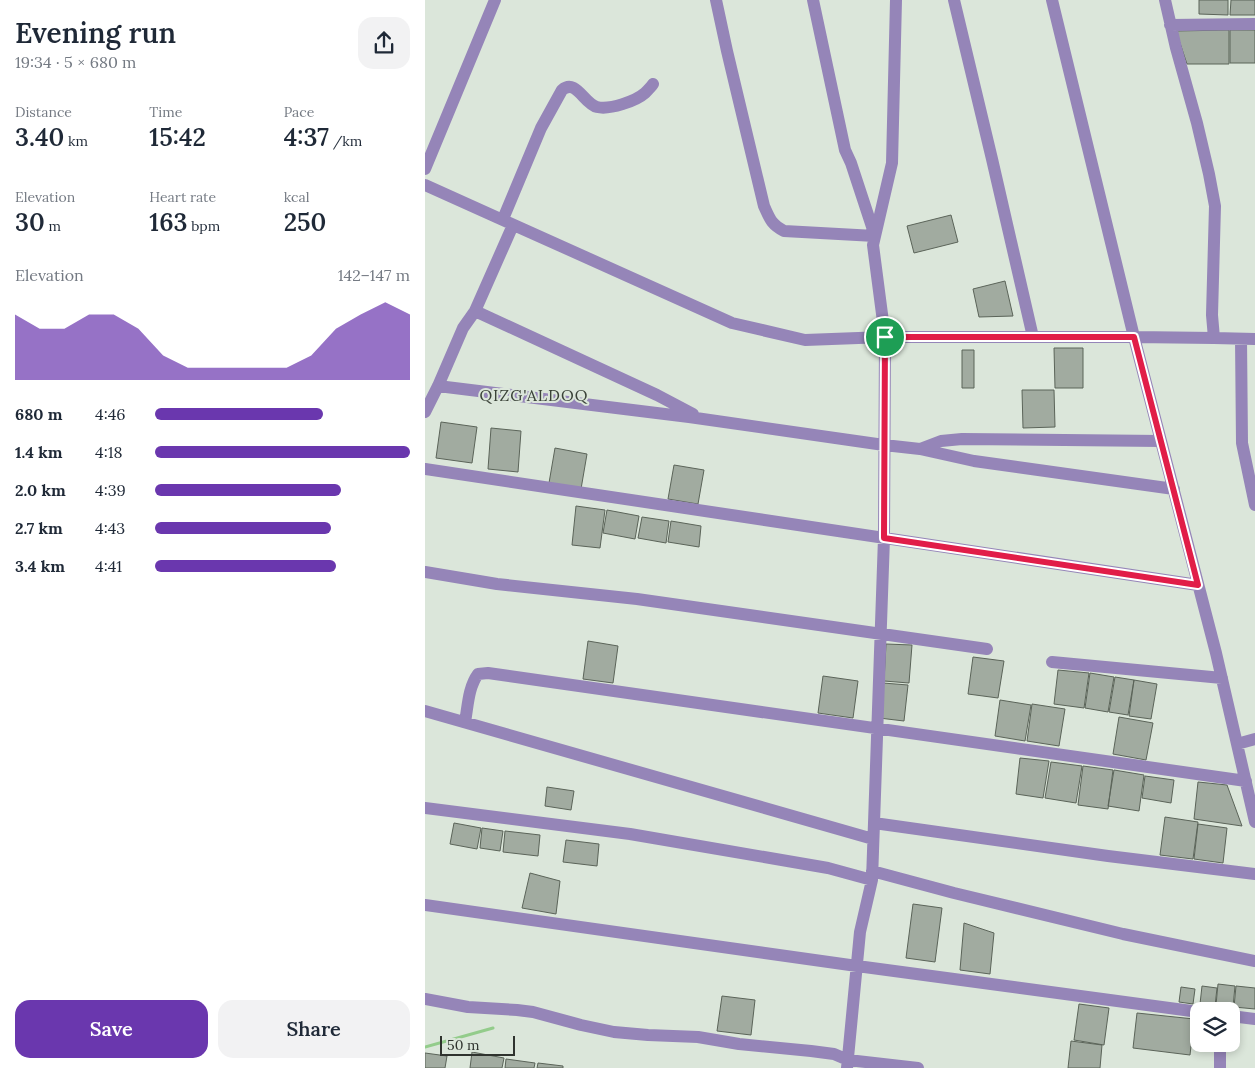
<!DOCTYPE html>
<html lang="en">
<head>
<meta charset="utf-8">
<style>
  :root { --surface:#fff; --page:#f2f2f3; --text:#1f2937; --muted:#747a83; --accent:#6a37ae }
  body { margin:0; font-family:Lora,serif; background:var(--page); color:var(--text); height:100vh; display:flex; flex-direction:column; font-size:19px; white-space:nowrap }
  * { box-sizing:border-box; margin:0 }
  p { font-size:16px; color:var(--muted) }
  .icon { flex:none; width:28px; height:28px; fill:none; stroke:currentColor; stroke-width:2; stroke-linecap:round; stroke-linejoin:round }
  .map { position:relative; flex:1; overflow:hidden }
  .details { display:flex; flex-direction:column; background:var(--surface); width:425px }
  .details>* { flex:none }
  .tools { position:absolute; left:765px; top:1002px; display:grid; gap:10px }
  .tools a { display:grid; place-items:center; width:50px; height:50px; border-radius:10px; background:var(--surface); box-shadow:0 2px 8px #0003; font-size:25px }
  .scale { position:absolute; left:15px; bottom:12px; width:75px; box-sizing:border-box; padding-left:5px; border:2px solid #2f332e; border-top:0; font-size:14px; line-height:18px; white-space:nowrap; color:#2f332e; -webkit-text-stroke:4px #dbe6da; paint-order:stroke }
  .pin { position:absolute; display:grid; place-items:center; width:42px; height:42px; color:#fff; margin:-21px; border:2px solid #fff; border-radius:50%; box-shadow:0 1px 5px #0007 }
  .round { display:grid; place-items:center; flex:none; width:52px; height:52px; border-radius:15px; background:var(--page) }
  .head { display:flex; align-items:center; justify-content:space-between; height:85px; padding:0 15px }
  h1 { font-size:28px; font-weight:600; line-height:38px }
  .metrics { display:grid; grid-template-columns:repeat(3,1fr); gap:8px; height:85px; padding:5px 15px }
  .metrics div { display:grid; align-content:center }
  .metrics b { font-size:25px; font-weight:600 }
  .metrics small { font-size:14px; font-weight:400 }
  .metrics p { font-size:14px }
  .chart { height:140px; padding:10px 15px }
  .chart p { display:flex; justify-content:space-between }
  .chart svg { width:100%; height:90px; margin-top:5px; fill:var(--accent); opacity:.7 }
  .button { display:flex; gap:10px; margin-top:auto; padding:10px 15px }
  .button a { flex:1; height:58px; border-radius:15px; background:var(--accent); color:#fff; font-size:20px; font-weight:600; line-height:58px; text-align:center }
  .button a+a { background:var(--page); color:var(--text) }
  ul { padding:0 15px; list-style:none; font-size:16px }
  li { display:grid; grid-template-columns:80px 60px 1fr; align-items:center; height:38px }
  li i { height:12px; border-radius:6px; background:var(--accent) }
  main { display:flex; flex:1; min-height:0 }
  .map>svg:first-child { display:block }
</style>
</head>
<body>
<main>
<section class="details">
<div class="head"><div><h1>Evening run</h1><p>19:34 · 5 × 680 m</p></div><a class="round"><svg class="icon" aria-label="share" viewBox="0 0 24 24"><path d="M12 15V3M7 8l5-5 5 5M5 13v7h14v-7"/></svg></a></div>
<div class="metrics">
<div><p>Distance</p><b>3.40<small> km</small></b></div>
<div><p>Time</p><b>15:42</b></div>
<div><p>Pace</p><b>4:37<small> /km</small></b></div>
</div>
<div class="metrics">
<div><p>Elevation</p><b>30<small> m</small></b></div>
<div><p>Heart rate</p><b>163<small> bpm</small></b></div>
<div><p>kcal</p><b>250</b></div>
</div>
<div class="chart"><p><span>Elevation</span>142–147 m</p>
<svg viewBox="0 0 160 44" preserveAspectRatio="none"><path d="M0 44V12L10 19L20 19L30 12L40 12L50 19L60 32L70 38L80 38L90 38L100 38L110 38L120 32L130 19L140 12L150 6L160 12V44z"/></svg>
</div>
<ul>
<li><b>680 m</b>4:46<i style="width:66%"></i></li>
<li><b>1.4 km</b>4:18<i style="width:100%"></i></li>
<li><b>2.0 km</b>4:39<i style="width:73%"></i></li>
<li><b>2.7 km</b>4:43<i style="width:69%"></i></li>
<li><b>3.4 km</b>4:41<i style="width:71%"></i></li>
</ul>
<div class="button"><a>Save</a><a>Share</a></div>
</section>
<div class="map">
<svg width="830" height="1068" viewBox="0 0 830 1068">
  <rect width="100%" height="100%" fill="#dbe6da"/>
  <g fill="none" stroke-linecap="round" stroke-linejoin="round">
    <!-- stream -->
    <path stroke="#93cc8b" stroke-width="3" d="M 0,1047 L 68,1028"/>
  </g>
  <!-- building -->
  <path fill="#a1aba0" stroke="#5b6459" d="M 774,0 L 803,0 L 803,15 L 774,14 Z
    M 806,0 L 830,0 L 830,15 L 805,15 Z
    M 804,30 L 804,64 L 762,64 L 751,31 Z
    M 805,30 L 830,30 L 830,63 L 805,63 Z
    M 526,215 L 533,242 L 489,253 L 482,226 Z
    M 580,281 L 588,316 L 554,317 L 548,289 Z
    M 629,348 L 658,348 L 658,388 L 630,388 Z
    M 537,350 L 549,350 L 549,388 L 537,388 Z
    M 597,390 L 629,390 L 630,427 L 598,428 Z
    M 16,422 L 52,427 L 47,463 L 11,458 Z
    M 66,428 L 96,431 L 93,472 L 63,469 Z
    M 130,448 L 162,454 L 156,489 L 124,483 Z
    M 249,465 L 279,470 L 273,504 L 243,499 Z
    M 151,506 L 180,510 L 175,548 L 147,545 Z
    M 182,510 L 214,516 L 210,539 L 178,533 Z
    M 217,517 L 244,521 L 241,543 L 213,538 Z
    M 246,521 L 276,526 L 274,547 L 243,542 Z
    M 163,641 L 193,646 L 188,683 L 158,679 Z
    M 461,644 L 487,645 L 484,683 L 459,681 Z
    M 548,657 L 579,661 L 573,698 L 543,694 Z
    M 633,670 L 664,673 L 659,708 L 629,704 Z
    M 665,673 L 689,677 L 683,712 L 660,708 Z
    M 398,676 L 433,681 L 428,718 L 393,713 Z
    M 690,677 L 709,680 L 703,715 L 684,712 Z
    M 709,680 L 732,684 L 726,719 L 704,716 Z
    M 458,683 L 483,685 L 479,721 L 454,718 Z
    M 575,700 L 606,705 L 600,741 L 570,736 Z
    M 607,704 L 640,709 L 634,746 L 602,741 Z
    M 694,717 L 728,723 L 721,760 L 688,754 Z
    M 595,758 L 624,761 L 618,798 L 591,794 Z
    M 626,762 L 657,766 L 651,803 L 620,798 Z
    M 658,766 L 688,770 L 683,809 L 653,805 Z
    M 689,770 L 719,775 L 714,811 L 683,806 Z
    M 720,776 L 749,780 L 746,803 L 717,798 Z
    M 773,782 L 802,785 L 817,826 L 769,819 Z
    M 122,787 L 149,791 L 146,810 L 120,806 Z
    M 740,817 L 773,822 L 768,859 L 735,855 Z
    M 29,823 L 56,828 L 52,849 L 25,844 Z
    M 773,824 L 802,828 L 798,863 L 769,859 Z
    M 57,828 L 78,831 L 75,851 L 55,848 Z
    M 80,831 L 115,835 L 113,856 L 78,852 Z
    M 141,840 L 174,844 L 172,866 L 138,862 Z
    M 105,873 L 135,881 L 131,914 L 97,908 Z
    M 488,904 L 517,908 L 510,962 L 481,958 Z
    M 539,923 L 569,933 L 565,974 L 535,970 Z
    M 793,984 L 810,986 L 808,1007 L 791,1005 Z
    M 777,986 L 792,988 L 790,1006 L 775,1004 Z
    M 811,986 L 830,988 L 830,1009 L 809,1007 Z
    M 756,987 L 770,989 L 768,1004 L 754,1002 Z
    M 297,996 L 330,1000 L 326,1035 L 292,1031 Z
    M 654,1004 L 684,1008 L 679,1045 L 649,1040 Z
    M 712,1013 L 769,1019 L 765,1055 L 708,1048 Z
    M 646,1041 L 677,1045 L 675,1068 L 643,1068 Z
    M 47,1052 L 79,1058 L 77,1068 L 45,1068 Z
    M 0,1053 L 22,1056 L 20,1068 L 0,1068 Z
    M 81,1059 L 110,1063 L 109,1068 L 80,1068 Z
    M 113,1063 L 138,1066 L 138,1068 L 112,1068 Z"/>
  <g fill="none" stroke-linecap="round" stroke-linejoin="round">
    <!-- minor -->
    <path stroke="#9585b8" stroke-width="12" d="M 291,0 L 302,51 L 339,206 C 345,219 346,224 359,231 L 450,236 L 426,163 L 420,150 L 388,0
      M 529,0 L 567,159 L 608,337
      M 627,0 L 709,337 L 791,653 L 830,822
      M 740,0 L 751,48 L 772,123 L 784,174 L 790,206 L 787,315 L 789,338 L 830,339
      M 745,25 L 830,24
      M 0,169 L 70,0
      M 0,185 L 307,323 L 380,340 L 460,337 L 709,337 L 789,338
      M 78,219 L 116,128 L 137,90 C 151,78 159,104 172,107 C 185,110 211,101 220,93 C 223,90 226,87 228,84
      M 88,225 L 50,311 L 232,395 L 268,414
      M 816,339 L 817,443 L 830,505
      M 13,386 L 264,417 L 459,445 L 495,449 L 549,461 L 749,489
      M 0,412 L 13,386 L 38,328 L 50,311
      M 495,449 L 516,441 L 537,439 L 736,441
      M 0,469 L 773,585
      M 0,572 L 72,584 L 212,599 L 562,649
      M 627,662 L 797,678
      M 0,711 L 448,839
      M 40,722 C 43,706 43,688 53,674 L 63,673 L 821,781
      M 812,744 L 830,739
      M 0,808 L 205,834 L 403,868 L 447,880
      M 449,823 L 683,856 L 830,874
      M 447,871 L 529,893 L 698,934 L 830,961
      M 0,905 L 432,966 L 774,1012
      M 0,999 L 43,1007 L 92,1010 L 108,1012 L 156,1025 L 189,1032 L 223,1035 L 273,1037 L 314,1044 L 386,1051 L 409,1054 L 423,1060 L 493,1068
      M 806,1016 L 830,1019
      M 422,1068 L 435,932 L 447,880 L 459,538 L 460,337 L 448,245 L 467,163 L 471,0
      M 795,1068 L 795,1044"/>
  </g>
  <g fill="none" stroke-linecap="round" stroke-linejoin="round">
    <defs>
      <path id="route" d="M 460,337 L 709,337 L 773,585 L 459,538 Z"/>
    </defs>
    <!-- route casing -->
    <use href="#route" stroke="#fff" stroke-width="10"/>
    <!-- route -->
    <use href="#route" stroke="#e11d48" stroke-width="6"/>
  </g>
  <g text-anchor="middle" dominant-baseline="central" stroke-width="4" stroke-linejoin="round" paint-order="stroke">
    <!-- quarter labels -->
    <g font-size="16" letter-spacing="1" fill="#3a4238" stroke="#dbe6da">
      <text x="109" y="395">QIZG'ALDOQ</text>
    </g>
  </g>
</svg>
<div class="tools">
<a><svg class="icon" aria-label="layers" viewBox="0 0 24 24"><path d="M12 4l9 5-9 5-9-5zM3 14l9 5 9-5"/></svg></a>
</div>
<div class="scale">50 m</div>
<div class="pin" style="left:460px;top:337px;background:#1e9e55"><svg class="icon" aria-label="arrive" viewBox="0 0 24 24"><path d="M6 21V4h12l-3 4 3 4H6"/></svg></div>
</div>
</main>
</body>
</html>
